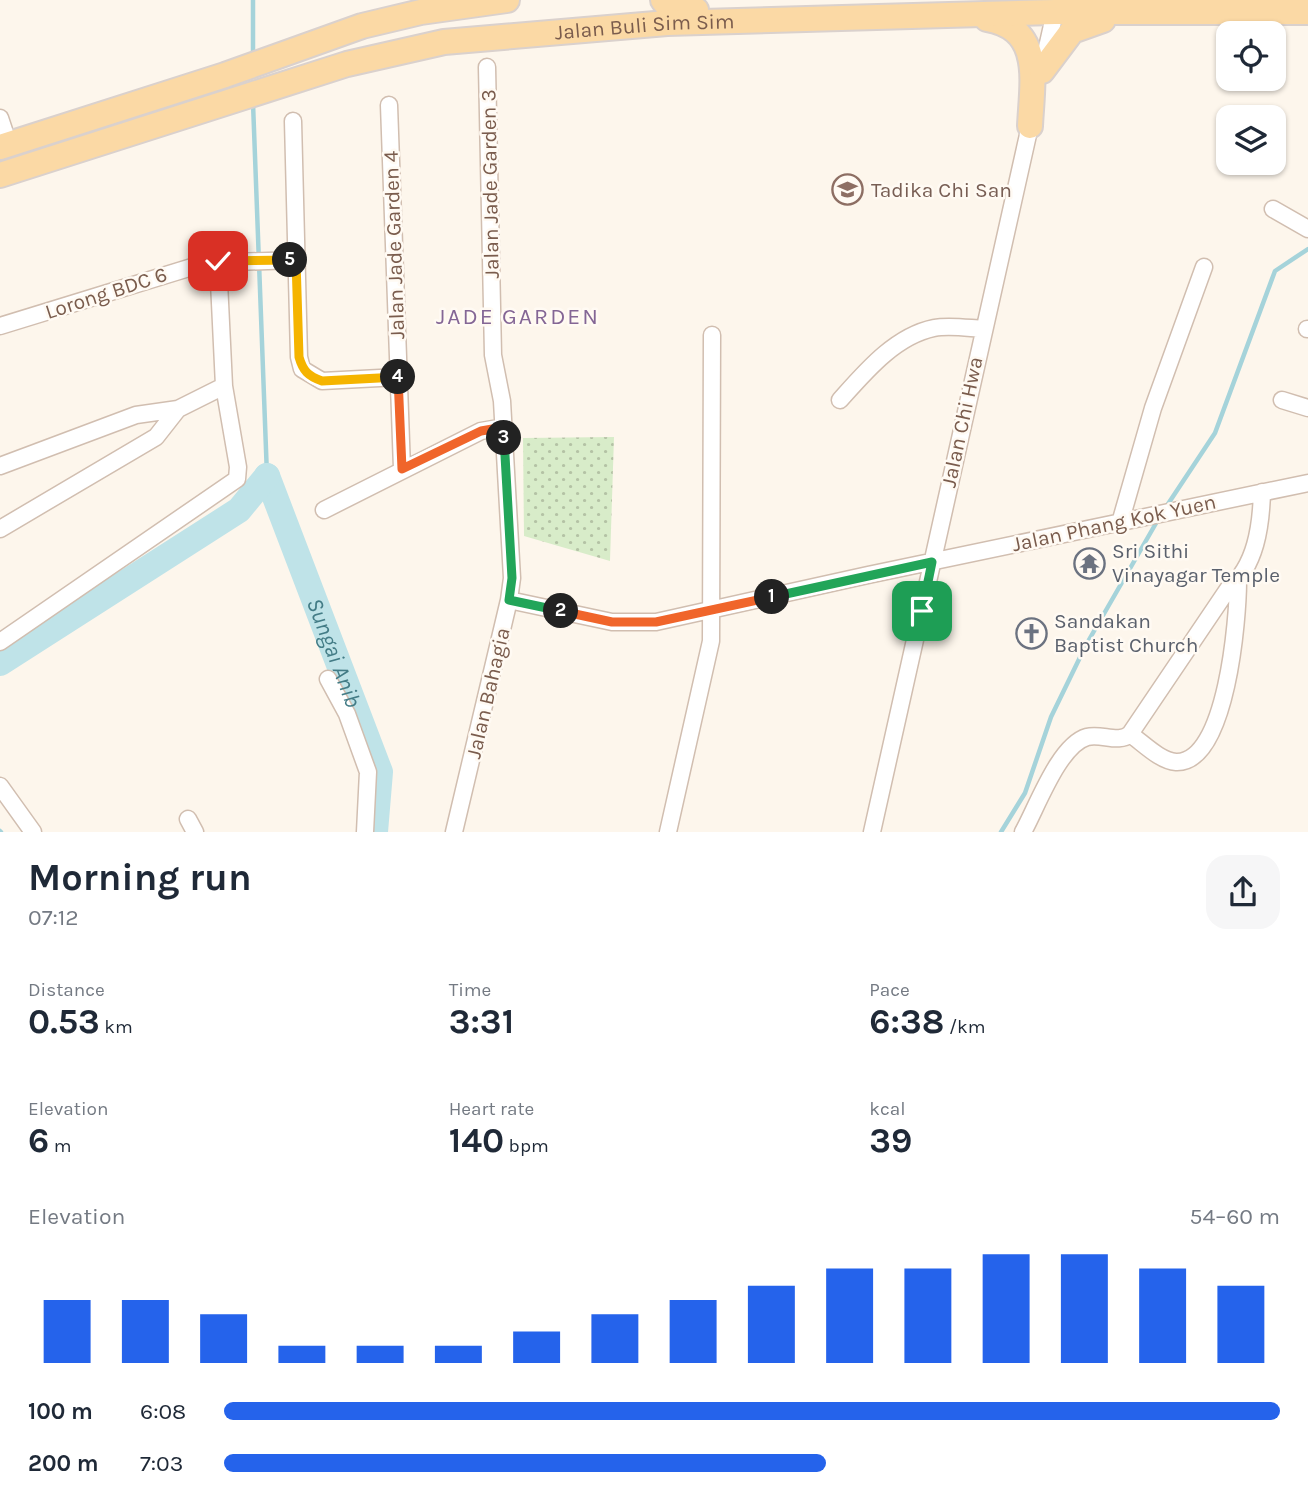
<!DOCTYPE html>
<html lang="en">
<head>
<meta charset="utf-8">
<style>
  :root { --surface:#fff; --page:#f6f6f7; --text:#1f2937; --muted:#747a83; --accent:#2563eb }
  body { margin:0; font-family:Karla,sans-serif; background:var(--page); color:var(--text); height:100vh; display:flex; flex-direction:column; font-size:26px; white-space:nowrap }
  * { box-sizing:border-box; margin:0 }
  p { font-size:23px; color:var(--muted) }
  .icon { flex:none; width:38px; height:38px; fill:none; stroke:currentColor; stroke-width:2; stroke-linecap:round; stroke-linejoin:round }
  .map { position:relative; height:832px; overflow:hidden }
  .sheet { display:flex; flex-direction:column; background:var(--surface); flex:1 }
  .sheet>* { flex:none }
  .buttons { position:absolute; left:1216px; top:21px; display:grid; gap:14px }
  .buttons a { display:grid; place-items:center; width:70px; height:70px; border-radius:14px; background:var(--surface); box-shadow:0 2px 5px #0004; font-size:35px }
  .pin { position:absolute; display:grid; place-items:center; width:60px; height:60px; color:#fff; margin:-30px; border-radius:14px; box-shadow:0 4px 10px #0006 }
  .km { position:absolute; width:35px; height:35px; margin:-18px; border-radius:50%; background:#222; color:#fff; font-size:19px; line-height:35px; text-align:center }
  .round { display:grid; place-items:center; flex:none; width:74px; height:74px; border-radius:21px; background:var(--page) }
  .head { display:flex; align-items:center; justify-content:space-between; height:119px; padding:0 28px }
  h1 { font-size:38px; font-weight:700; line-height:52px }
  .figures { display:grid; grid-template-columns:repeat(3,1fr); gap:10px; height:119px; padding:7px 28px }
  .figures div { display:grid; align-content:center }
  .figures b { font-size:35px; font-weight:700 }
  .figures small { font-size:19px; font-weight:400 }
  .figures p { font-size:19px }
  .chart { height:196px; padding:14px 28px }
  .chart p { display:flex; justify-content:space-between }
  .chart svg { width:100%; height:126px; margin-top:7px; stroke:var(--accent); stroke-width:6 }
  ul { padding:0 28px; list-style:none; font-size:23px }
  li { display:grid; grid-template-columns:112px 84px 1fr; align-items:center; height:52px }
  li i { height:18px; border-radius:9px; background:var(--accent) }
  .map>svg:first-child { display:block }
</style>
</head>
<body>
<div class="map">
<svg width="1308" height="832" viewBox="0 0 1308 832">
  <defs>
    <pattern id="park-dots" width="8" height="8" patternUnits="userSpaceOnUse" patternTransform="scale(1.75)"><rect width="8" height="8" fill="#d8ecc9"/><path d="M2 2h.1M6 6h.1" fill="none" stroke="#b4c2a5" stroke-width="1.8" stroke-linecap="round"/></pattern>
  </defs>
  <rect width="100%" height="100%" fill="#fdf6ec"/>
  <!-- park -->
  <path fill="url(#park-dots)" d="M 614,437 L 610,561 L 524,536 L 523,438 Z"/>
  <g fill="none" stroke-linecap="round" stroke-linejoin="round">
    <!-- stream -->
    <path stroke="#a5d3da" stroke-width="4.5" d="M 253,0 L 253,55
      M 253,103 L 267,476
      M 1166,507 L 1215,433 L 1275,271 L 1308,249
      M 0,831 L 1,832
      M 1001,832 L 1025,793 L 1051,717 L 1086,645 L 1159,518"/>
    <!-- river -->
    <g stroke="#bfe3e8" stroke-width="26">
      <path id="s1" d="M 267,476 L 380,772 L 375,832"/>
      <path d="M 0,663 L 239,510 L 267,476"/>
    </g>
    <defs>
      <path id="minor" d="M 1044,61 L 1055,12
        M 389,105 L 402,469
        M 0,118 L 9,145
        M 293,121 L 299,357 L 302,369 L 322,381 L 399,377
        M 1273,209 L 1308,229
        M 0,326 L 205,263 L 296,260
        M 1307,329 L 1308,329
        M 840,400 C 865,372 895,336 934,328 C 949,325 967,328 983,329
        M 1282,400 L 1308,408
        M 0,466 L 136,415 L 178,409 L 224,386
        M 324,510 L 481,431 L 504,427
        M 1120,523 L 1153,408 L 1204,267
        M 0,529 L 156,437 L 178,409
        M 509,600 L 612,622 L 656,622 L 868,575 L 1308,483
        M 0,642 L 237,479 L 238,467 L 224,386 L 218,261
        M 328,679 L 347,714 L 368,772 L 365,832
        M 1130,734 L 1228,589 C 1256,566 1261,526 1262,492
        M 1130,734 C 1143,743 1160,761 1176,762 C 1227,764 1238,617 1238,581
        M 0,786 L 33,832
        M 188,819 L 195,832
        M 454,832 L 509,600 L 512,578 L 502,401 L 493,355 L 487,67
        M 668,832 L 711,641 L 712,335
        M 872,832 L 1032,117
        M 1023,832 C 1037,807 1059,745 1087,737 C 1101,733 1119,744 1130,734"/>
      <g id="primary">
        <path d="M 663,0 L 671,10 L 696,10"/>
        <path d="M 987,19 C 1044,29 1032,82 1030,126"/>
        <path d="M 1042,71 L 1072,31 L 1103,20"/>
        <path d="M 0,147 L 225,75 L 362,26 L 421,12 L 507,0"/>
        <path id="s2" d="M 0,175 L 347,64 L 444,42 L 667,23 L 1055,12 L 1308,12"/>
      </g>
    </defs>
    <!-- minor casing -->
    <use href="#minor" stroke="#d1beb0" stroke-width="19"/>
    <!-- primary casing -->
    <use href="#primary" stroke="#dad1cd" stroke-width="28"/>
    <!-- minor -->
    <use href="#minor" stroke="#fff" stroke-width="16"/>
    <!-- primary -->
    <use href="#primary" stroke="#fbd9a5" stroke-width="24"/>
  </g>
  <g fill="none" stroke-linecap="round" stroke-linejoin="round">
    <defs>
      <path id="split-1" d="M 772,597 L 932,562 L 922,611"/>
      <path id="split-2" d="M 561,611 L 612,622 L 656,622 L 772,597"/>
      <path id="split-3" d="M 504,438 L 512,578 L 509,600 L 561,611"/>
      <path id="split-4" d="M 398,377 L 402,469 L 481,431 L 504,427 L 504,438"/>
      <path id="split-5" d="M 290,260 L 296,260 L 299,357 C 303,371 308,376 322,381 L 398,377"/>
      <path id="split-6" d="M 218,261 L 290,260"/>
    </defs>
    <!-- split-1 casing -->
    <use href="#split-1" stroke="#fff" stroke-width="14"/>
    <!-- split-2 casing -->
    <use href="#split-2" stroke="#fff" stroke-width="14"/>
    <!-- split-3 casing -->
    <use href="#split-3" stroke="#fff" stroke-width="14"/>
    <!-- split-4 casing -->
    <use href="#split-4" stroke="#fff" stroke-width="14"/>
    <!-- split-5 casing -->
    <use href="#split-5" stroke="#fff" stroke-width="14"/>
    <!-- split-6 casing -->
    <use href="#split-6" stroke="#fff" stroke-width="14"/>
    <!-- split-1 -->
    <use href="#split-1" stroke="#22a559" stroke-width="9"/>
    <!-- split-2 -->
    <use href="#split-2" stroke="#f0652b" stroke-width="9"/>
    <!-- split-3 -->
    <use href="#split-3" stroke="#22a559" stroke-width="9"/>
    <!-- split-4 -->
    <use href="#split-4" stroke="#f0652b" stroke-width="9"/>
    <!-- split-5 -->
    <use href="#split-5" stroke="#f5b400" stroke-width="9"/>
    <!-- split-6 -->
    <use href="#split-6" stroke="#f5b400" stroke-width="9"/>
  </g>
  <!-- icons -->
  <defs>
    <symbol id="school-ring" viewBox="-11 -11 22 22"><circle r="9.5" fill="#fffaf3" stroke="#8d6e63" stroke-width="1.5"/><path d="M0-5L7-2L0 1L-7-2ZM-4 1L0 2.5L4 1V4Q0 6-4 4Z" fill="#8d6e63"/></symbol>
    <symbol id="temple-ring" viewBox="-11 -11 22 22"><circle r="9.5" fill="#fffaf3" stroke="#6b7280" stroke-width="1.5"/><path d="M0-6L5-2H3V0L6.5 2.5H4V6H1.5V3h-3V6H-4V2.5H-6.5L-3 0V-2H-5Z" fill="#6b7280"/></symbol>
    <symbol id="church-ring" viewBox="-11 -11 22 22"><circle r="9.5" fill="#fffaf3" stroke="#6b7280" stroke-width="1.5"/><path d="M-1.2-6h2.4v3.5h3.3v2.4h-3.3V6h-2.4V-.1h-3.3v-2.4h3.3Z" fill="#6b7280"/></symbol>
  </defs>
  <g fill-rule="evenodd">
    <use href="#school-ring" x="830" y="172" width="35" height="35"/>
    <use href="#temple-ring" x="1072" y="546" width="35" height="35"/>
    <use href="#church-ring" x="1014" y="616" width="35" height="35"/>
  </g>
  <g text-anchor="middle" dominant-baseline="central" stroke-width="5" stroke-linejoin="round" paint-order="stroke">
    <!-- street labels -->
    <g font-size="21" fill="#7a5c4d" stroke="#fffaf3">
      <text stroke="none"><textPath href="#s2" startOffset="665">Jalan Buli Sim Sim</textPath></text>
      <text transform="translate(490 184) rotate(-91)">Jalan Jade Garden 3</text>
      <text transform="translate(394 245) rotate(-92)">Jalan Jade Garden 4</text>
      <text transform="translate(106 293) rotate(-18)">Lorong BDC 6</text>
      <text transform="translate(962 422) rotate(-78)">Jalan Chi Hwa</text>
      <text transform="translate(1114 523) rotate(-12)">Jalan Phang Kok Yuen</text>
      <text transform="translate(488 693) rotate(-77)">Jalan Bahagia</text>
    </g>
    <!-- education labels -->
    <g font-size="21" fill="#785e54" stroke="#fffaf3" text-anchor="start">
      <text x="871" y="190">Tadika Chi San</text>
    </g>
    <!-- worship labels -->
    <g font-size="21" fill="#5b616d" stroke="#fffaf3" text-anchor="start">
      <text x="1112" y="551">Sri Sithi<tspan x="1112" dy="24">Vinayagar Temple</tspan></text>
      <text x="1054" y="621">Sandakan<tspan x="1054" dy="24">Baptist Church</tspan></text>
    </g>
    <!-- neighbourhood labels -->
    <g font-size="23" letter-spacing="2" fill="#846695" stroke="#fffaf3">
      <text x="518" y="316">JADE GARDEN</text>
    </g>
    <!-- water labels -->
    <g font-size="23" font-style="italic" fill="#437c86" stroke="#fffaf3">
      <text stroke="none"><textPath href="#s1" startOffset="189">Sungai Anib</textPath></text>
    </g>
  </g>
</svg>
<div class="buttons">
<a><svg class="icon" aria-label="locate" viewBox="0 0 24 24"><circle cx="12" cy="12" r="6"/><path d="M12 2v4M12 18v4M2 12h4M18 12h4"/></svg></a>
<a><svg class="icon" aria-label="layers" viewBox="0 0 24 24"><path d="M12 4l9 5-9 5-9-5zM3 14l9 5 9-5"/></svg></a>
</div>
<div class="pin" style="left:922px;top:611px;background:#1e9e55"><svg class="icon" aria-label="arrive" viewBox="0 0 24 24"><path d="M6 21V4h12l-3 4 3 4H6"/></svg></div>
<div class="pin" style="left:218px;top:261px;background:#d93025"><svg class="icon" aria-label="check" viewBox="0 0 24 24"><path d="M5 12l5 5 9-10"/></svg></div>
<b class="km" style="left:772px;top:597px">1</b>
<b class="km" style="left:561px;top:611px">2</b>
<b class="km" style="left:504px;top:438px">3</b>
<b class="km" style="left:398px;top:377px">4</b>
<b class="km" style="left:290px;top:260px">5</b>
</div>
<section class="sheet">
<div class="head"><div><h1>Morning run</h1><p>07:12</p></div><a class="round"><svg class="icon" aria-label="share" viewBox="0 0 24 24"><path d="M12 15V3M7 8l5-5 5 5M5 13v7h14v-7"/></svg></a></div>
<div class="figures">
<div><p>Distance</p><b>0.53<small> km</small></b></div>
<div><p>Time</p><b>3:31</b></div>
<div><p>Pace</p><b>6:38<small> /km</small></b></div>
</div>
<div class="figures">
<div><p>Elevation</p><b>6<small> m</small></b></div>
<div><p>Heart rate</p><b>140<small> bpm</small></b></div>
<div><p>kcal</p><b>39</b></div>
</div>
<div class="chart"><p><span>Elevation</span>54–60 m</p>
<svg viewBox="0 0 160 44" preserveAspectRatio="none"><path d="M5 44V22M15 44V22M25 44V27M35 44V38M45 44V38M55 44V38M65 44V33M75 44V27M85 44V22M95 44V17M105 44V11M115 44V11M125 44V6M135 44V6M145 44V11M155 44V17"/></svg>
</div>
<ul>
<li><b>100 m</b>6:08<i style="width:100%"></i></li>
<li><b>200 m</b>7:03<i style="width:57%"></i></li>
</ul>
</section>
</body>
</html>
